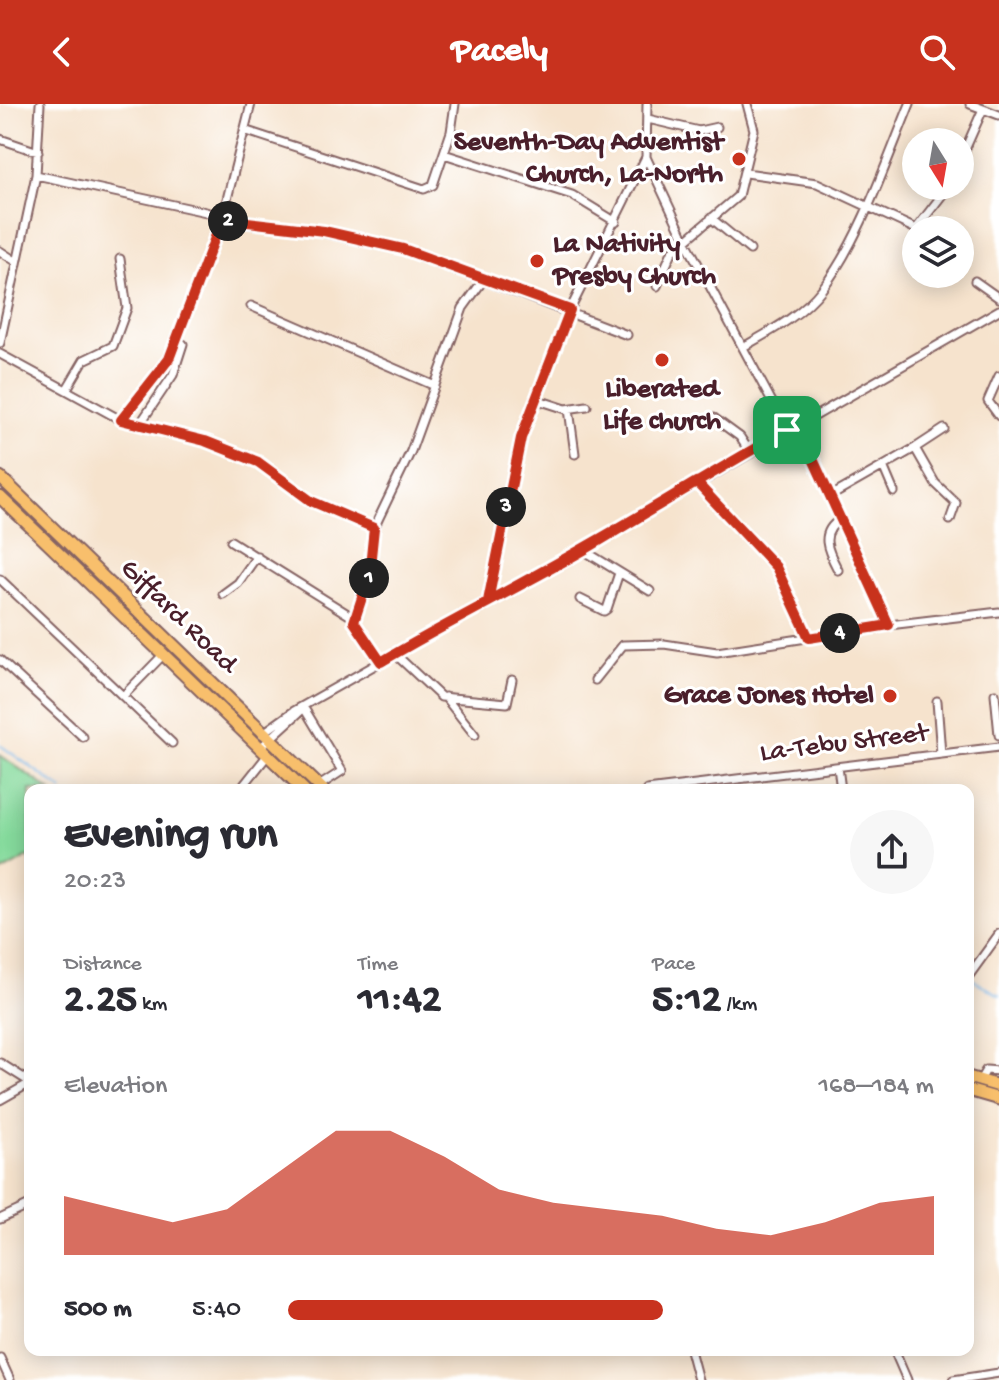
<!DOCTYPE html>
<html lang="en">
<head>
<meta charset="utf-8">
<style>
  :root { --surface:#fff; --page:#f7f7f7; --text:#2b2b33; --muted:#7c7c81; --accent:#c8321e }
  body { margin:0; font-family:"Gochi Hand",sans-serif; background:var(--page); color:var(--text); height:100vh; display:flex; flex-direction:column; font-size:30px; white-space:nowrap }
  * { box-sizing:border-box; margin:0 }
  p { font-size:26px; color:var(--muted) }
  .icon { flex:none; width:44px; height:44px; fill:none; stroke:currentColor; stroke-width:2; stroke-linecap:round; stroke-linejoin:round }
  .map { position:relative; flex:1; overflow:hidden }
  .details { position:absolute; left:24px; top:680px; width:950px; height:572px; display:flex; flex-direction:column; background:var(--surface); border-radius:16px; box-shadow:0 4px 20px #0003 }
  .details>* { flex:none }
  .needle { width:52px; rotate:169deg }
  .fabs { position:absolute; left:902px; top:24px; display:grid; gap:16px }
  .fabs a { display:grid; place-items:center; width:72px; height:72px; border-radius:50%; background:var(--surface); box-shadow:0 4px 20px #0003; font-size:40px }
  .pin { position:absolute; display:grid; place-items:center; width:68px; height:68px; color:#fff; margin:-34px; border-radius:16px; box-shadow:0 4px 12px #0006 }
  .km { position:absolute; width:40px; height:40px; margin:-20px; border-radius:50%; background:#222; color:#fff; font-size:22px; line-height:40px; text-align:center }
  .round { display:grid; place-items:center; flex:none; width:84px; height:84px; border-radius:42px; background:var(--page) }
  .summary { display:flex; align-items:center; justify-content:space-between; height:136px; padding:0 40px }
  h1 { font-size:44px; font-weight:700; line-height:60px }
  .metrics { display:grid; grid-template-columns:repeat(3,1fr); gap:12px; height:136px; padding:8px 40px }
  .metrics div { display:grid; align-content:center }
  .metrics b { font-size:40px; font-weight:700 }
  .metrics small { font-size:22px; font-weight:400 }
  .metrics p { font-size:22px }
  .chart { height:224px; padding:16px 40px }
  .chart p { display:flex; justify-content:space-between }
  .chart svg { width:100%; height:144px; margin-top:8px; fill:var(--accent); opacity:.7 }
  ul { padding:0 40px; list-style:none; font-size:26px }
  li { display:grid; grid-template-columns:128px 96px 1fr; align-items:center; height:60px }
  li i { height:20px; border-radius:10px; background:var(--accent) }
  header { display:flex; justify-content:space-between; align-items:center; height:104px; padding:0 40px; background:var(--accent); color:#fff; font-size:36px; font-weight:700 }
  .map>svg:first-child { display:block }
</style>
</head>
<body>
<header><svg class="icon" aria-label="back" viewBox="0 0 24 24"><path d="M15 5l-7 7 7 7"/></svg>Pacely<svg class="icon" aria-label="search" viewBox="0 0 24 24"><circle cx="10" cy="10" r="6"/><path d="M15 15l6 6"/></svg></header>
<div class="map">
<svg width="999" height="1276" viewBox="0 0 999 1276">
  <rect width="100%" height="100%" fill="#fff"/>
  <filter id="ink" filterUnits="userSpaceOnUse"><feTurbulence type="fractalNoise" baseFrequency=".0125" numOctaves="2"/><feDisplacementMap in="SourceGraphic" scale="16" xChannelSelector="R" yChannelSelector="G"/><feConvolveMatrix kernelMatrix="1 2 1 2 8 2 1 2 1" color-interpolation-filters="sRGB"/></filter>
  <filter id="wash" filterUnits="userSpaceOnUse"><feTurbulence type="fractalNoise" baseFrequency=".006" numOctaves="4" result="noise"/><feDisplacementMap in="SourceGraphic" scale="32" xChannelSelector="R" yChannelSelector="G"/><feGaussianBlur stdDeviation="1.8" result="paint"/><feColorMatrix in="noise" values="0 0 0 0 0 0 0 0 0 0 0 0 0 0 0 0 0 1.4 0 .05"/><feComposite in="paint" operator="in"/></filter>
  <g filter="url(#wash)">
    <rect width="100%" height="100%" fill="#f6e3cd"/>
    <!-- green -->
    <path fill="#85da9c" stroke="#687c64" stroke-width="2" d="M 0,651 L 50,686 L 30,686 L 30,756 L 28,753 L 0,769 Z"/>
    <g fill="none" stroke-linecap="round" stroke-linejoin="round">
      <!-- stream -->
      <path stroke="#76b9ec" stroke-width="2" d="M 0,641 L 63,686
        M 972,875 L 999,891"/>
    </g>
  </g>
  <g filter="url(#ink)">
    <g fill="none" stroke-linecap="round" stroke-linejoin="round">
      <defs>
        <path id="minor" d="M 970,0 L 999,11
          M 648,15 L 699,27 L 717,23
          M 244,26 L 424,85 L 433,81 L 451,28 L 455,0
          M 0,35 L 38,48
          M 444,50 L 572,91 L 616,118
          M 646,53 L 684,134 L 787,326
          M 960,57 L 983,5
          M 746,69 L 817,79 L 916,125 L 949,82
          M 36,71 L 206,108 L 230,118 L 302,124 L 403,145 L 627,231
          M 711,114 L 750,146
          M 0,147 L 17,158
          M 975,177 L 999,194
          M 657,182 L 672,148 L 738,92 L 754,26 L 747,0
          M 251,202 L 435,282
          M 0,239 L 36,71 L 40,0
          M 743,243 C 771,227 802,211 822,185 C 859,138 887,56 910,0
          M 0,250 L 121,316 L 205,337 L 258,358 L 311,397 L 374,424
          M 999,272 L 988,297 L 999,312
          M 68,283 L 84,256 L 113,242 L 127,204 L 120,155
          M 535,295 L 566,305 L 587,302
          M 569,305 L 575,350
          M 714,314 L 740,333 L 749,347
          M 121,316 L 169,255 L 222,115 L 251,0
          M 140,320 L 173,271 L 183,240 L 176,237
          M 797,320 L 889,521
          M 915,344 L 944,325
          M 883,362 L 894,388
          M 696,378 L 776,463 L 809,534
          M 831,392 L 915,344 L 935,379 L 956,399 L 950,416
          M 231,437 L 354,514
          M 583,446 L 650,487
          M 838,466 C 828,447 818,429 841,415
          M 0,475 L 172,639
          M 223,490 L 238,479 L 257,452
          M 580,495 L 604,507 L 607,505 L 619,469
          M 488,497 L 583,446 L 999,206
          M 395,550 L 441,593 L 507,599 L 512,576
          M 0,556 L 83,633
          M 381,558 L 354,518 L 369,472 L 374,424 L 411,347 L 463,204 L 484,175
          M 595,576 L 623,541 L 664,540 L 717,548 L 889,521 L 999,508
          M 995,590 L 999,631
          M 123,592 L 163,551
          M 445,593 L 475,631
          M 937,597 L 941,650
          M 304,604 L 342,667 L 319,682
          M 262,630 L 294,607 L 488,497 L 521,334 L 570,206 L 646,53 L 647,0
          M 260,644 L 303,605
          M 838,663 L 841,686
          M 240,686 L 267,652
          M 647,686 L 999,643
          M 968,873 L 999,830
          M 0,959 L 30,978
          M 980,976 L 986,966 L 999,967
          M 0,996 L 30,979
          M 0,1115 L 30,1101
          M 690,1246 L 698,1276
          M 894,1246 L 907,1276
          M 0,1254 L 10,1276
          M 953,1276 L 999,1269"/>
        <path id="primary" d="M 0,373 L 323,686
          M 0,393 L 304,686
          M 968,973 L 999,982
          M 968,986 L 999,995"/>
      </defs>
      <!-- minor casing -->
      <use href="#minor" stroke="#866464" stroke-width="11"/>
      <!-- primary casing -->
      <use href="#primary" stroke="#866464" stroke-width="15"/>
      <!-- minor -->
      <use href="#minor" stroke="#fff" stroke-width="7"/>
      <!-- primary -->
      <use href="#primary" stroke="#f8bf6c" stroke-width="11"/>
    </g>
  </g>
  <g fill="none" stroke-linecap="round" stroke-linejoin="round" filter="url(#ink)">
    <defs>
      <path id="route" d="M 787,326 C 719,364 653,405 586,445 C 518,484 448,518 381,558 L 354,518 L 369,472 L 374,424 L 311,397 L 258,358 L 205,337 L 121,316 L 169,255 L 222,115 L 324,127 L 403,145 L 570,206 L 521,334 L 488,497 C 559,459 628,419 696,378 L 776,463 L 809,534 L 889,521 L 797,320 L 787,326"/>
    </defs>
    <!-- route casing -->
    <use href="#route" stroke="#fff" stroke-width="16"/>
    <!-- route -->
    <use href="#route" stroke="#c8321e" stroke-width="10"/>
  </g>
  <!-- markers -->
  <g fill="#c8321e" stroke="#fff" stroke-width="3">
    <circle cx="739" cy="55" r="8"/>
    <circle cx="537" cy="157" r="8"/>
    <circle cx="662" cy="256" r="8"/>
    <circle cx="890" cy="592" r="8"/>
  </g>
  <g text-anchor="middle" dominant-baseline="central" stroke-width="6" stroke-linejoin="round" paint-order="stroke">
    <!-- poi labels -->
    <g font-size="28" font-weight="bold" fill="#4a1f2b" stroke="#fff" text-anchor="end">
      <text x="723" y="39">Seventh-Day Adventist<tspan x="723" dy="32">Church, La-North</tspan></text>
      <text x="553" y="141" text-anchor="start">La Nativity<tspan x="553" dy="32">Presby Church</tspan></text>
      <text x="662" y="286" text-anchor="middle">Liberated<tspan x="662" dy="32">Life church</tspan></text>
      <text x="874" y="592">Grace Jones Hotel</text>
    </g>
    <!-- street labels -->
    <g font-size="28" fill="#4a1f2b" stroke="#fff">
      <text transform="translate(178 513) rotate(44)">Giffard Road</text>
      <text transform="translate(844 640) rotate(-7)">La-Tebu Street</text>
    </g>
  </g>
</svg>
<div class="fabs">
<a><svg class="needle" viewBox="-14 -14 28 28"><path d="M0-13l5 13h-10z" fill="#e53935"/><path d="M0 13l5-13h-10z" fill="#7c7c81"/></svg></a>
<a><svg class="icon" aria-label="layers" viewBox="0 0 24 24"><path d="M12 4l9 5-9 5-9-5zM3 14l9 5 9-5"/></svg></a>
</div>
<div class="pin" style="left:787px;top:326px;background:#1e9e55"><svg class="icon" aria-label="arrive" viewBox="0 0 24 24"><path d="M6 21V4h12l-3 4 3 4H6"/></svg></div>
<b class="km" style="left:369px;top:474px">1</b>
<b class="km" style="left:228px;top:117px">2</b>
<b class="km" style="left:506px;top:403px">3</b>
<b class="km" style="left:840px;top:529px">4</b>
<section class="details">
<div class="summary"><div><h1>Evening run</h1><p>20:23</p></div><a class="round"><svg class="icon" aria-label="share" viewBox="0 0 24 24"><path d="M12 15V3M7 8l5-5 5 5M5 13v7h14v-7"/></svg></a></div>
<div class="metrics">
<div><p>Distance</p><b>2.25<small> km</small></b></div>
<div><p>Time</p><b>11:42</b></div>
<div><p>Pace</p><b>5:12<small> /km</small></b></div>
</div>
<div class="chart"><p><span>Elevation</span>168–184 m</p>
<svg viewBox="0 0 160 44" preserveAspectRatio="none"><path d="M0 44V26L10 30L20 34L30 30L40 18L50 6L60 6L70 14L80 24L90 28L100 30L110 32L120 36L130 38L140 34L150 28L160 26V44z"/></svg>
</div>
<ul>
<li><b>500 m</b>5:40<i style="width:58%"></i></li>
</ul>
</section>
</div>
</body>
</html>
